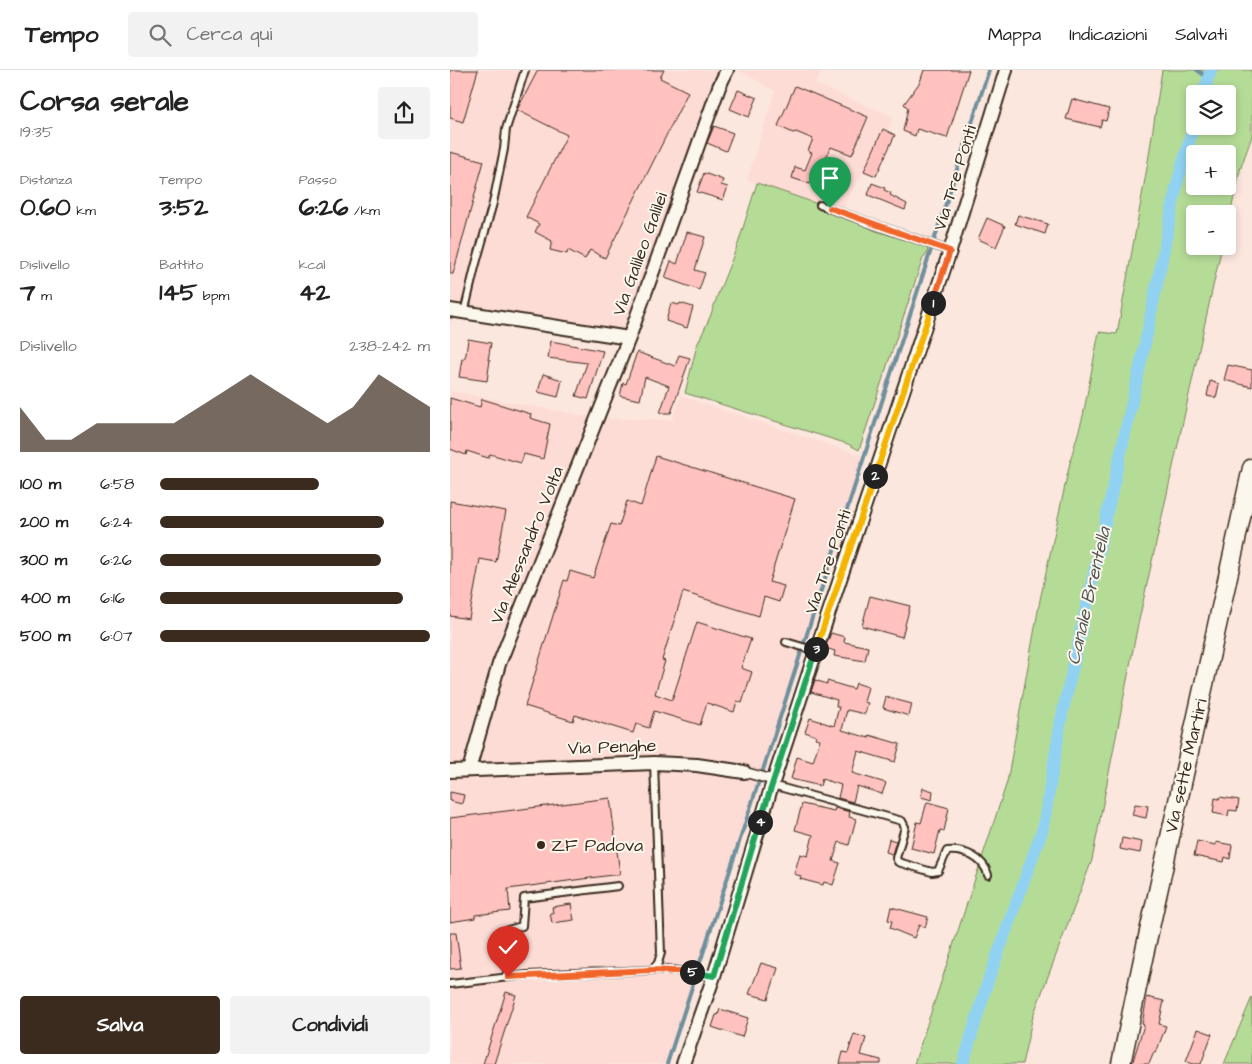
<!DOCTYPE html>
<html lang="it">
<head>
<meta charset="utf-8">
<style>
  :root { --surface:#fff; --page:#f2f2f2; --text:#222; --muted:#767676; --line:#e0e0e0; --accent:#3b2a1e }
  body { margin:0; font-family:"Architects Daughter",sans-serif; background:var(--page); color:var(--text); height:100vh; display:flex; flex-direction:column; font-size:19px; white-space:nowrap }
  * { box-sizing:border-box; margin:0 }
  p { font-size:16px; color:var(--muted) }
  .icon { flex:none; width:28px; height:28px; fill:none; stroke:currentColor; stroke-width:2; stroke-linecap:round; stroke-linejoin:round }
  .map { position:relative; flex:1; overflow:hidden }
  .sheet { display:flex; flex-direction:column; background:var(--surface); width:450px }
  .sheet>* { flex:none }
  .controls { position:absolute; left:736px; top:15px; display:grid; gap:10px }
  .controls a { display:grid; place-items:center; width:50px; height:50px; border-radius:5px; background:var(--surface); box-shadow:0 2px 8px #0003; font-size:25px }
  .pin { position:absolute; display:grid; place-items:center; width:42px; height:42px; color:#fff; margin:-51px -21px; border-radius:50% 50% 50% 0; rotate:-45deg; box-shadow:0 0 5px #0007 }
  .pin .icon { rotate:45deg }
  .km { position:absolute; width:25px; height:25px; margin:-12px; border-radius:50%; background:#222; color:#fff; font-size:14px; line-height:25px; text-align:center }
  .round { display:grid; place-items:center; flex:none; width:52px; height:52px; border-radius:5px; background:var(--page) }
  .summary { display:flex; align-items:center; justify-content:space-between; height:85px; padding:0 20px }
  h1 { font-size:28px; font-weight:700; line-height:38px }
  .metrics { display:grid; grid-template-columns:repeat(3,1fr); gap:8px; height:85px; padding:5px 20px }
  .metrics div { display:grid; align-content:center }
  .metrics b { font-size:25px; font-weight:700 }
  .metrics small { font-size:14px; font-weight:400 }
  .metrics p { font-size:14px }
  .chart { height:140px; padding:10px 20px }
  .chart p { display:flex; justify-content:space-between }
  .chart svg { width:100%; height:90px; margin-top:5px; fill:var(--accent); opacity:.7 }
  .cta { display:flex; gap:10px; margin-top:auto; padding:10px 20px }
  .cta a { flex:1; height:58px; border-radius:5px; background:var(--accent); color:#fff; font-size:20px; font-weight:700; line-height:58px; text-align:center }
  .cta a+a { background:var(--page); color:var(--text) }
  ul { padding:0 20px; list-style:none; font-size:16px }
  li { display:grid; grid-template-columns:80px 60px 1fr; align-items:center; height:38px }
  li i { height:12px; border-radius:6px; background:var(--accent) }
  header { display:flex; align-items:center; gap:30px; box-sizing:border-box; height:70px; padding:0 25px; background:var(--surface); border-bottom:1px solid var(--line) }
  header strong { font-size:24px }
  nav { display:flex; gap:28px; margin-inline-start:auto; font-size:18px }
  .search { width:350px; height:45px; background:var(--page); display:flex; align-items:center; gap:12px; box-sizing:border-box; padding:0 18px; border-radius:5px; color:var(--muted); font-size:19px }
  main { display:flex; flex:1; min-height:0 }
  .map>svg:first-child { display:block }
</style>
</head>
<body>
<header>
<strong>Tempo</strong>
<div class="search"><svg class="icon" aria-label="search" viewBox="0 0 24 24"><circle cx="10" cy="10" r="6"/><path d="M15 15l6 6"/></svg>Cerca qui</div>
<nav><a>Mappa</a><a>Indicazioni</a><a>Salvati</a></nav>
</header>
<main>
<section class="sheet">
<div class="summary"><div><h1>Corsa serale</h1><p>19:35</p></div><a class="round"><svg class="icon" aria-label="share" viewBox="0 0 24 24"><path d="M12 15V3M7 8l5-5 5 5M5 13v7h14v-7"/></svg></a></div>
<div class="metrics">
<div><p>Distanza</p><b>0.60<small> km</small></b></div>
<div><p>Tempo</p><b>3:52</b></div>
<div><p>Passo</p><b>6:26<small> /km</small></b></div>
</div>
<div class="metrics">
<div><p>Dislivello</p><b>7<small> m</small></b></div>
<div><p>Battito</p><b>145<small> bpm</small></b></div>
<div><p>kcal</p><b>42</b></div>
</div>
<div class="chart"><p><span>Dislivello</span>238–242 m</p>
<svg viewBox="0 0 160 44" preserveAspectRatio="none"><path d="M0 44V22L10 38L20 38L30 30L40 30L50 30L60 30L70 22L80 14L90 6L100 14L110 22L120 30L130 22L140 6L150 14L160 22V44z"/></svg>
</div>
<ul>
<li><b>100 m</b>6:58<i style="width:59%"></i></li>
<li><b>200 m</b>6:24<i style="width:83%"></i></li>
<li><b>300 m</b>6:26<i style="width:82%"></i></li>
<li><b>400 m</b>6:16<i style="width:90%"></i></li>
<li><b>500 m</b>6:07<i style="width:100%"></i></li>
</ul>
<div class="cta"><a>Salva</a><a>Condividi</a></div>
</section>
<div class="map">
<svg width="802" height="994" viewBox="0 0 802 994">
  <rect width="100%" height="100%" fill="#fce7de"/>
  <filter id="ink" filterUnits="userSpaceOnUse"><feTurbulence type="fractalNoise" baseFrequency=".02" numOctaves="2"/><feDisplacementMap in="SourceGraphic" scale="10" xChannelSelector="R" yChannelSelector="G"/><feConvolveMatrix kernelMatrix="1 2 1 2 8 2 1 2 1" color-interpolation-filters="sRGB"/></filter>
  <g filter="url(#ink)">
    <!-- built -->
    <path fill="#fddcd5" d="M 0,0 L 277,0 L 176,271 L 4,245 L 0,258 Z
      M 288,0 L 372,0 L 366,14 L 444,47 L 391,142 L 297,110 L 325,21 Z
      M 0,321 L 146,348 L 222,350 L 231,326 L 414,386 L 217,994 L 0,994 Z"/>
    <!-- green -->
    <path fill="#b5dc97" stroke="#78835a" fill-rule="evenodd" d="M 712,0 L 802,0 L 802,66 L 790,100 L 778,154 L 778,144 L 745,144 L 745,176 L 772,176 L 687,559 L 642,790 L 583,946 L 572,994 L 464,994 L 557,712 L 590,530 L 621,388 L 633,346 L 649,262 L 667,264 L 697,98 ZM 745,24 L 778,24 L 778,56 L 745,56 ZM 745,84 L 778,84 L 778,116 L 745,116 Z
      M 307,113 L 391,142 L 423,160 L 478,177 L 477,184 L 473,188 L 409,380 L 398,374 L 235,323 L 247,275 L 260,247 L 268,224 L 288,174 Z
      M 802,927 L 802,994 L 774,994 Z"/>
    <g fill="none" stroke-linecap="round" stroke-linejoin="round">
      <!-- stream -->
      <path stroke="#6f8f9d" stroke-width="4" d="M 747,0 L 758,8
        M 313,700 L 539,0
        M 217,994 L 309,711"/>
      <!-- canal -->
      <path stroke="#91d2f2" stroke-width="12" d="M 753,24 L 761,0
        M 513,994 L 538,911 L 593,758 L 611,650 L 695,274 L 727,114 L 745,51"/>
    </g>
    <!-- building -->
    <path fill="#ffc2bf" stroke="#3b2a1e" d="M 0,0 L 28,0 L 13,52 L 0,48 Z
      M 88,0 L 214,0 L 210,8 L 238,22 L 155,188 L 140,180 L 135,189 L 118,180 L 117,184 L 100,180 L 102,171 L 85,162 L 89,154 L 76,147 L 117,65 L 67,40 Z
      M 474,0 L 519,0 L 497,68 L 467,59 L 465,66 L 453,61 L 458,38 L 454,34 L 470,12 Z
      M 345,16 L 418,47 L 402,85 L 381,77 L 374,91 L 370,90 L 360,114 L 342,108 L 345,97 L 355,100 L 362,83 L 358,81 L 363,69 L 346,62 L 343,63 L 328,56 Z
      M 288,20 L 307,28 L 299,47 L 280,39 Z
      M 622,29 L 659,39 L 656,51 L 652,50 L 650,57 L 616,49 Z
      M 264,56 L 283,63 L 276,81 L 257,73 Z
      M 433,59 L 445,65 L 426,106 L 414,101 Z
      M 0,82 L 34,91 L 3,204 L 0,204 Z
      M 254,103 L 273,110 L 271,115 L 278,117 L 273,130 L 247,122 Z
      M 422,113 L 435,118 L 434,120 L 441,123 L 440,125 L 457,134 L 455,140 L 418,125 Z
      M 568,145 L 598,154 L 595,164 L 565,154 Z
      M 537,148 L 555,156 L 546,177 L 528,169 Z
      M 237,162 L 255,167 L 245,200 L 255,203 L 249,220 L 215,208 L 221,191 L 227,194 Z
      M 221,233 L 229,235 L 230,233 L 243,237 L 237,258 L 216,251 Z
      M 18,269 L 41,273 L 38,290 L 40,290 L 37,311 L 9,307 L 12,289 L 14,289 L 16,284 Z
      M 101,271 L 153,281 L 138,329 L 126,326 L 137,293 L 98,288 Z
      M 187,282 L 225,296 L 229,285 L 240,288 L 221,343 L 210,343 L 219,316 L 195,307 L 190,330 L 170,326 L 173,313 L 176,314 Z
      M 778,295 L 802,300 L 802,317 L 774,310 Z
      M 93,304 L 112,310 L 108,327 L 88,322 Z
      M 760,311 L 769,314 L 766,328 L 757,326 Z
      M 0,328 L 30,337 L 32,329 L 81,344 L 80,348 L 100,354 L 93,389 L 74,384 L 71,393 L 40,384 L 38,388 L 17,381 L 16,385 L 0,379 Z
      M 206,386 L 345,429 L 319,512 L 334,516 L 329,532 L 314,527 L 309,546 L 233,522 L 212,590 L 215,591 L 205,624 L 222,630 L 247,552 L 301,569 L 291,598 L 302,602 L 292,633 L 287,631 L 284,642 L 257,633 L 250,655 L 204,641 L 199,658 L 186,654 L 183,663 L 125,645 L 123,651 L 75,636 L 114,510 L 117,511 L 120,501 L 143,508 L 161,454 L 169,456 L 177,431 L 191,436 Z
      M 0,431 L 56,441 L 46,492 L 30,489 L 19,549 L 0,546 Z
      M 420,526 L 460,536 L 452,567 L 412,556 Z
      M 381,563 L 395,567 L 394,572 L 418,577 L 415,591 L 384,586 L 385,581 L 375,578 Z
      M 365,610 L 377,614 L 377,611 L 404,619 L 406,613 L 418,617 L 414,632 L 418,633 L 415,644 L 397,640 L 392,660 L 419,668 L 419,665 L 450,674 L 445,692 L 408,681 L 402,703 L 436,713 L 432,724 L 407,716 L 403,732 L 388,728 L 391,715 L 372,709 L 370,716 L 341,709 L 347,687 L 363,692 L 370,669 L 365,668 L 366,666 L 355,662 L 360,648 L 384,656 L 389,637 L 386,637 L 387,630 L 361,622 Z
      M 436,627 L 462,634 L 459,646 L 433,638 Z
      M 473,718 L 483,721 L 482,730 L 471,727 Z
      M 0,722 L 14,725 L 12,734 L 0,731 Z
      M 770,727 L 789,730 L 787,741 L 779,740 L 778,746 L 763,743 L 765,728 L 769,729 Z
      M 160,728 L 170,804 L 58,819 L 60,841 L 25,845 L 25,848 L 0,852 L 0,748 Z
      M 477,732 L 499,738 L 494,761 L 490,760 L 484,784 L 461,778 L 467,752 L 471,753 Z
      M 352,734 L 384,741 L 385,738 L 400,742 L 399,747 L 406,749 L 399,775 L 389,772 L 383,791 L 390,793 L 383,815 L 374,812 L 373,815 L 350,809 L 351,806 L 344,804 L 350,784 L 358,786 L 363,765 L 345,760 Z
      M 685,734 L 698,736 L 696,748 L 682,745 Z
      M 672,768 L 692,772 L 690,783 L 670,779 Z
      M 439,769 L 446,771 L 442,784 L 436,782 Z
      M 747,771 L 766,775 L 766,772 L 782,775 L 780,789 L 775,787 L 774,792 L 744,786 Z
      M 121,834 L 124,850 L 102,853 L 100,843 L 103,843 L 102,837 Z
      M 441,837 L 478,847 L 475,858 L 469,855 L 464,868 L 440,858 L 442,851 L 438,850 Z
      M 0,863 L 6,863 L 11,898 L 0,899 Z
      M 311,893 L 328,898 L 318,929 L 299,924 Z
      M 56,922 L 66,925 L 44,994 L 33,994 Z
      M 697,927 L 714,931 L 709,954 L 716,956 L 706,983 L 704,982 L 699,994 L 682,994 L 694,955 L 692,954 Z
      M 270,939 L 298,948 L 292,967 L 262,957 L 266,945 L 268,945 Z
      M 748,959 L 762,964 L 751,994 L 743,994 L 736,991 Z
      M 404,964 L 416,968 L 411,985 L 431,990 L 431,994 L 390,994 L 393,982 L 398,983 Z"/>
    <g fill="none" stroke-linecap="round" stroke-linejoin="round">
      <defs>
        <path id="service" d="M 370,135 L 500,181
          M 14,243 L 25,197 L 43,133 L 54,79 L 56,59 L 75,0
          M 336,572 L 366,581
          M 322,715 L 452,751 L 455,757 L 446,788 L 448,792 L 482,802 L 488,801 L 497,781 C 514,779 534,788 538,805
          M 202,900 L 208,893 L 211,883 L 204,693
          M 58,907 L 51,862 L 72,856 L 74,828 L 168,816
          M 0,914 L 77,905 L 202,900 L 221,900 L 264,906"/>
        <path id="pedestrian" d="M 294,702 L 323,710"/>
        <path id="minor" d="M 0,240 L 179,268
          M 19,700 L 49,594 L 179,268 L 269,17 L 277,0
          M 0,701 L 204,693 L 247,695 L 294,702
          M 233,994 L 264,906 L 322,715 L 366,581 L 500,181 L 556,0"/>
        <path id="secondary" d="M 671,994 L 693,889 L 802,398"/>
      </defs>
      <!-- service casing -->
      <use href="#service" stroke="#3b2a1e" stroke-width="10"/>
      <!-- pedestrian casing -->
      <use href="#pedestrian" stroke="#3b2a1e" stroke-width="12"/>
      <!-- minor casing -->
      <use href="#minor" stroke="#3b2a1e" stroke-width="16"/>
      <!-- secondary casing -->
      <use href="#secondary" stroke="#3b2a1e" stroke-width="21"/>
      <!-- service -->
      <use href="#service" stroke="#fbf7ec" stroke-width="6"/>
      <!-- pedestrian -->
      <use href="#pedestrian" stroke="#fbf7ec" stroke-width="9"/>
      <!-- minor -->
      <use href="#minor" stroke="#fbf7ec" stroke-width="12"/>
      <!-- secondary -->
      <use href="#secondary" stroke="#fbf7ec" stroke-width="18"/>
    </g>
  </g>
  <g fill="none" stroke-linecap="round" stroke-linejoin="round" filter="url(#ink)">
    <defs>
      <path id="split-1" d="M 380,138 L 500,181 L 483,233"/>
      <path id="split-2" d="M 425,406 L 483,233"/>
      <path id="split-3" d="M 366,579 L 425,406"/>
      <path id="split-4" d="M 310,752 L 366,579"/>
      <path id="split-5" d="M 242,902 L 264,906 L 310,752"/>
      <path id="split-6" d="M 58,907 L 202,900 L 242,902"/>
    </defs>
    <!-- split-1 casing -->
    <use href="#split-1" stroke="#fff" stroke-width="10"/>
    <!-- split-2 casing -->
    <use href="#split-2" stroke="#fff" stroke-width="10"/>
    <!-- split-3 casing -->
    <use href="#split-3" stroke="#fff" stroke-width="10"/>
    <!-- split-4 casing -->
    <use href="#split-4" stroke="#fff" stroke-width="10"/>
    <!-- split-5 casing -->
    <use href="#split-5" stroke="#fff" stroke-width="10"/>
    <!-- split-6 casing -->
    <use href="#split-6" stroke="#fff" stroke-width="10"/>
    <!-- split-1 -->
    <use href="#split-1" stroke="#f0652b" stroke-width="6"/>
    <!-- split-2 -->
    <use href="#split-2" stroke="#f5b400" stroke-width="6"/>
    <!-- split-3 -->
    <use href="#split-3" stroke="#f5b400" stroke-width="6"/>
    <!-- split-4 -->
    <use href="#split-4" stroke="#22a559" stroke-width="6"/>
    <!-- split-5 -->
    <use href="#split-5" stroke="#22a559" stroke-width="6"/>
    <!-- split-6 -->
    <use href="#split-6" stroke="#f0652b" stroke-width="6"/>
  </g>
  <!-- markers -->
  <circle fill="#3b2a1e" stroke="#fbf7ec" stroke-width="2" cx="91" cy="775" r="5"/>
  <g text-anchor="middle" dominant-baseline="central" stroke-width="4" stroke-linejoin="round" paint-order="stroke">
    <!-- street labels -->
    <g font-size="18" fill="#3b2a1e" stroke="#fbf7ec">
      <text transform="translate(505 108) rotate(-73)">Via Tre Ponti</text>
      <text transform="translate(190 184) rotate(-70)">Via Galileo Galilei</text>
      <text transform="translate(77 475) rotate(-68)">Via Alessandro Volta</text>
      <text transform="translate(378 492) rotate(-71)">Via Tre Ponti</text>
      <text transform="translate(162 677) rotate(-2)">Via Penghe</text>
      <text transform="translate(736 696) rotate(-77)">Via sette Martiri</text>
    </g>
    <!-- poi labels -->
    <g font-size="18" fill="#3b2a1e" stroke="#fbf7ec" text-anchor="start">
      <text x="101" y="775">ZF Padova</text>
    </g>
    <!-- water labels -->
    <g font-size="19" font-style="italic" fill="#505453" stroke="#fbf7ec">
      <text transform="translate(639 526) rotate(-77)">Canale Brentella</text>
    </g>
  </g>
</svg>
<div class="controls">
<a><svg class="icon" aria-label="layers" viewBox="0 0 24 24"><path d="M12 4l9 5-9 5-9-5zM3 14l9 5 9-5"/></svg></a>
<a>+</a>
<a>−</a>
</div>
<div class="pin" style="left:380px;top:138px;background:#1e9e55"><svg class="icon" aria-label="arrive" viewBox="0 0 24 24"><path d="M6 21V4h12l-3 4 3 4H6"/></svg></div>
<div class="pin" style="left:58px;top:907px;background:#d93025"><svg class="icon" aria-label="check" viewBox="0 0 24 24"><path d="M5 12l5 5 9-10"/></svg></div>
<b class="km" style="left:483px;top:233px">1</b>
<b class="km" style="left:425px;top:406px">2</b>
<b class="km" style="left:366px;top:579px">3</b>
<b class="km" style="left:310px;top:752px">4</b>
<b class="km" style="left:242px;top:902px">5</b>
</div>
</main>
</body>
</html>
